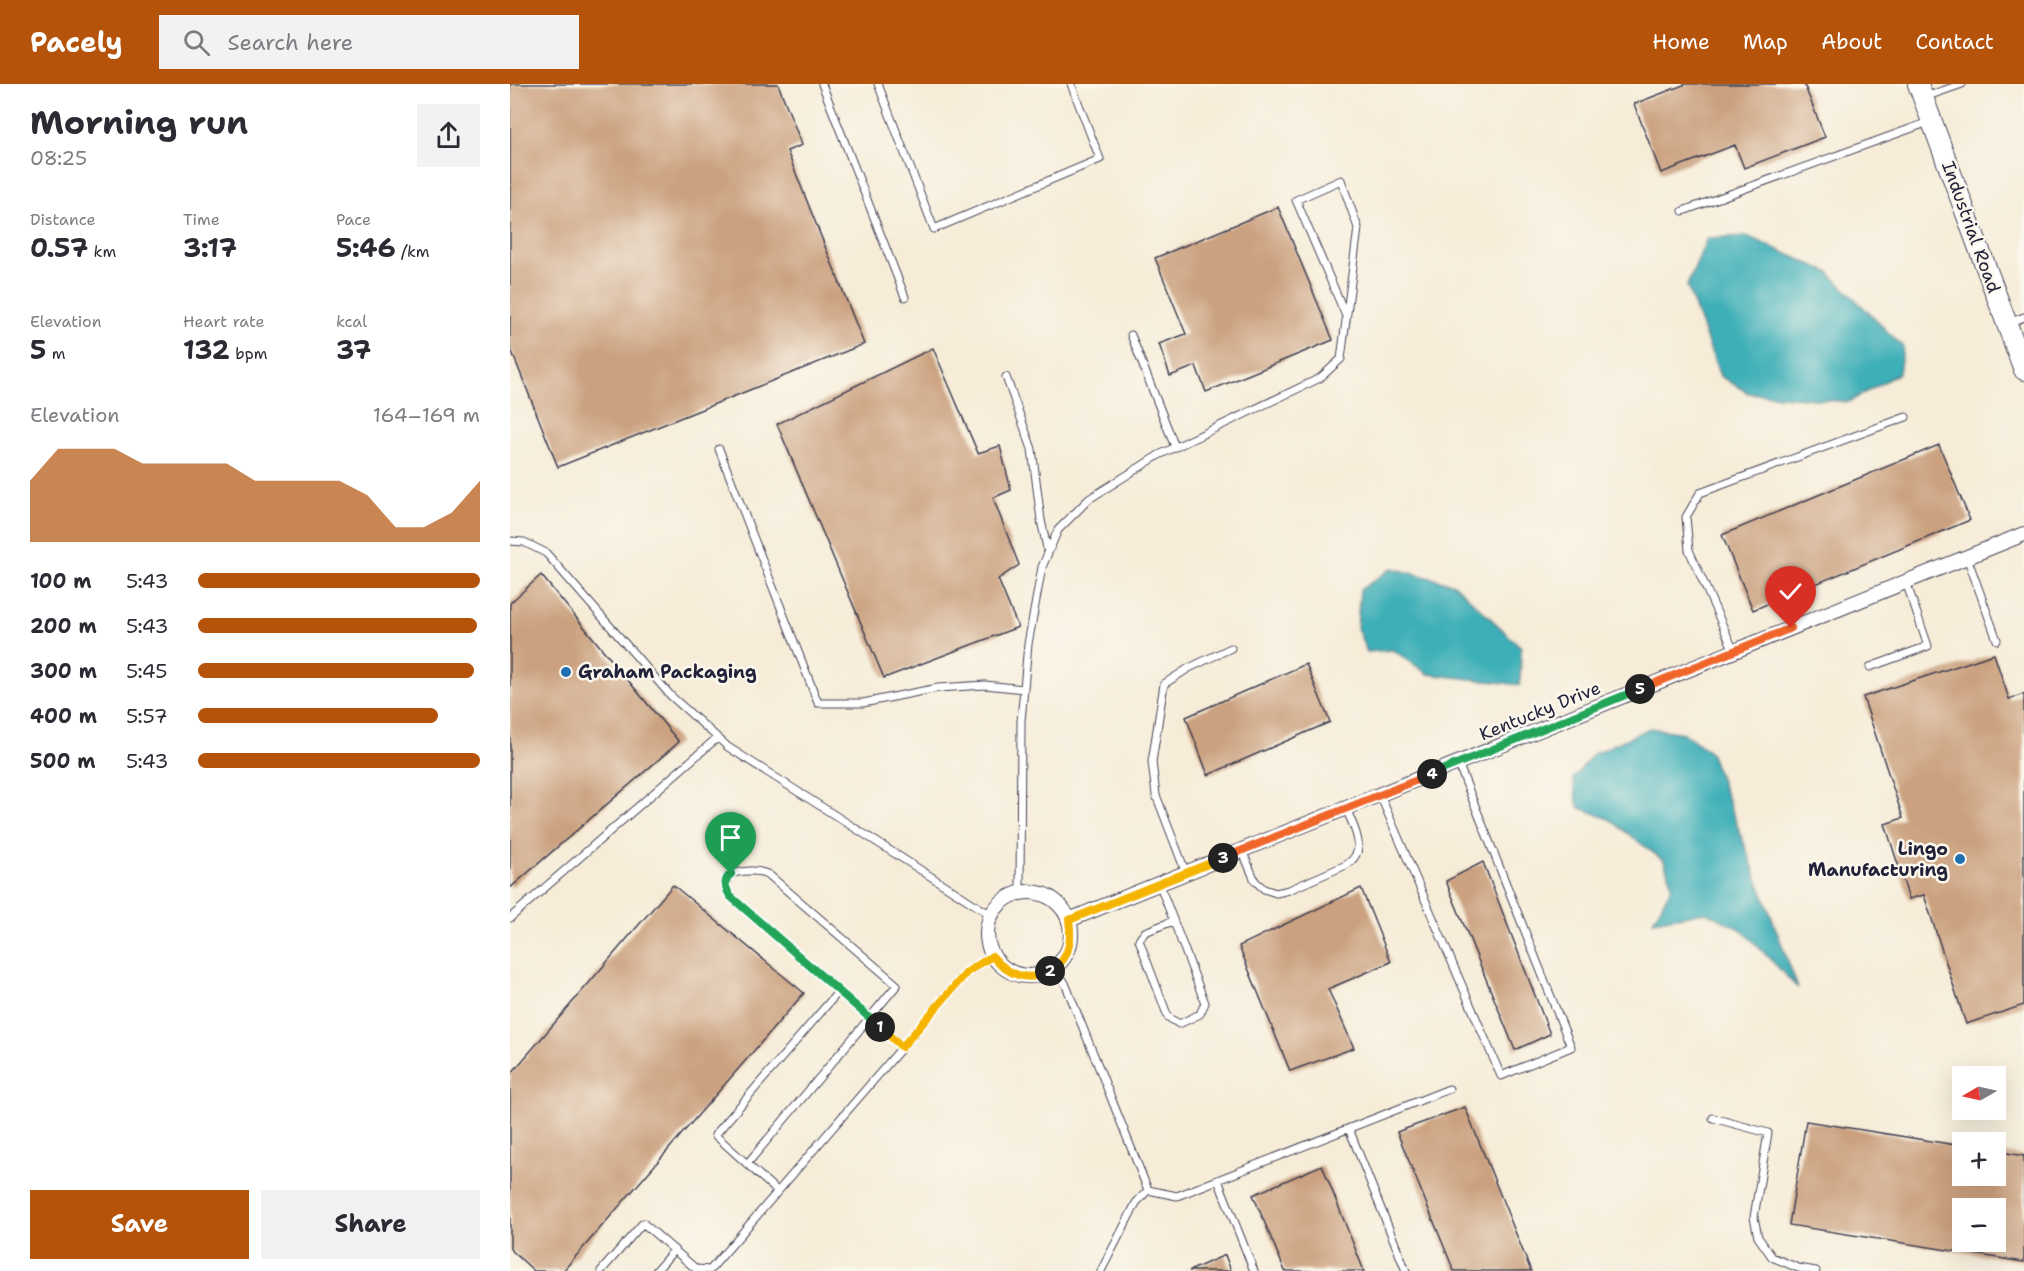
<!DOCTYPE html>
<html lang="en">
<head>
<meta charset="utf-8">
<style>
  :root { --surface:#fff; --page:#f2f2f3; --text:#2b2b33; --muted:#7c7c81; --accent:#b45309 }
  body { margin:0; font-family:"Shantell Sans",sans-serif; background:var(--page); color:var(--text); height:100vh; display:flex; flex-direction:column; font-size:22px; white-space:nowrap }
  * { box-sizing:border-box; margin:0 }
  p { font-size:20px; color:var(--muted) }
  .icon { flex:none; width:33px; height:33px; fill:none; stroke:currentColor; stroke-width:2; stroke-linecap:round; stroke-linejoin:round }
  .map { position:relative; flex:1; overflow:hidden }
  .drawer { display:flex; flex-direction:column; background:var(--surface); width:510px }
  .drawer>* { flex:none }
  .needle { width:39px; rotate:261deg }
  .tools { position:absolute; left:1442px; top:982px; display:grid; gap:12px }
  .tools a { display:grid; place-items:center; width:54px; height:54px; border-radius:0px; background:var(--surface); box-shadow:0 6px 24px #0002; font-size:30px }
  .pin { position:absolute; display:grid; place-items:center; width:51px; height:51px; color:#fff; margin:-62px -26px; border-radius:50% 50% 50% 0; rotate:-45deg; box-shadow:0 0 6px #0007 }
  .pin .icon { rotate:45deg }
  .km { position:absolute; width:30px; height:30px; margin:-15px; border-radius:50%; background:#222; color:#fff; font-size:16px; line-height:30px; text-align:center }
  .round { display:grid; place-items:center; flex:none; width:63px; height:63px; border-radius:0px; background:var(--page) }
  .headline { display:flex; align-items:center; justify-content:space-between; height:102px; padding:0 30px }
  h1 { font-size:33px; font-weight:700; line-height:45px }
  .metrics { display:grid; grid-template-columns:repeat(3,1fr); gap:9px; height:102px; padding:6px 30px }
  .metrics div { display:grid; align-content:center }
  .metrics b { font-size:26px; font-weight:700 }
  .metrics small { font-size:16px; font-weight:400 }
  .metrics p { font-size:16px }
  .chart { height:168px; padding:12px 30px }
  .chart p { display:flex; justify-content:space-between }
  .chart svg { width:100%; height:108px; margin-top:6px; fill:var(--accent); opacity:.7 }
  .cta { display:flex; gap:12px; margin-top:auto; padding:12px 30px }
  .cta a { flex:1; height:69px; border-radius:0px; background:var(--accent); color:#fff; font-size:24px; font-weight:700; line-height:69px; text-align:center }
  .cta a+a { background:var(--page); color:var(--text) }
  ul { padding:0 30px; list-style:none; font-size:20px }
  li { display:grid; grid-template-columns:96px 72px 1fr; align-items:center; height:45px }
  li i { height:15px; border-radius:8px; background:var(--accent) }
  header { display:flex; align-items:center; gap:36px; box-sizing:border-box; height:84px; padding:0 30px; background:var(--accent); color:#fff }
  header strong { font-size:28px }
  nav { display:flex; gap:33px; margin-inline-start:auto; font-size:21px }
  .search { width:420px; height:54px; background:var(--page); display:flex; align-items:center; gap:15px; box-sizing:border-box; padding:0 21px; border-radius:0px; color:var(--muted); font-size:22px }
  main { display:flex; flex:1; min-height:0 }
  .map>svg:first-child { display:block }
</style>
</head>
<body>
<header>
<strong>Pacely</strong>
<div class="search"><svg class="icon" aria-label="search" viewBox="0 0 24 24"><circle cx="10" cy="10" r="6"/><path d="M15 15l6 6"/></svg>Search here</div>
<nav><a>Home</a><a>Map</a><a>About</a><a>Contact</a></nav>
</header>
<main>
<section class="drawer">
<div class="headline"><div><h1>Morning run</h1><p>08:25</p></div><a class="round"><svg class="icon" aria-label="share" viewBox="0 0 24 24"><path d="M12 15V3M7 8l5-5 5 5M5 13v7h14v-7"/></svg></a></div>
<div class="metrics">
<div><p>Distance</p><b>0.57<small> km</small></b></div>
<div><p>Time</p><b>3:17</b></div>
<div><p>Pace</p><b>5:46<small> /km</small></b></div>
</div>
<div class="metrics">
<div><p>Elevation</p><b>5<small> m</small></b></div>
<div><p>Heart rate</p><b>132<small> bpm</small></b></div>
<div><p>kcal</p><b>37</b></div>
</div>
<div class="chart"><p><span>Elevation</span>164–169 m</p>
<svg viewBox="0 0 160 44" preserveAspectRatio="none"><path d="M0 44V19L10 6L20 6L30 6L40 12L50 12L60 12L70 12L80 19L90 19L100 19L110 19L120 25L130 38L140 38L150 32L160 19V44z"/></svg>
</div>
<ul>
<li><b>100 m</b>5:43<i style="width:100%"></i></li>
<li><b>200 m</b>5:43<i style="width:99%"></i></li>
<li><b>300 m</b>5:45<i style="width:98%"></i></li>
<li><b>400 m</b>5:57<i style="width:85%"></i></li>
<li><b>500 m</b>5:43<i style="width:100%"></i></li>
</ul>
<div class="cta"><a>Save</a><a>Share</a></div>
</section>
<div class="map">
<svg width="1514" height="1187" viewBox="0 0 1514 1187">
  <rect width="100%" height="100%" fill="#fbf7ec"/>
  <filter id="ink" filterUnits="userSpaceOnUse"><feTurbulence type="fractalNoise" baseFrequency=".0167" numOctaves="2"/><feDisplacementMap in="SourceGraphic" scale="12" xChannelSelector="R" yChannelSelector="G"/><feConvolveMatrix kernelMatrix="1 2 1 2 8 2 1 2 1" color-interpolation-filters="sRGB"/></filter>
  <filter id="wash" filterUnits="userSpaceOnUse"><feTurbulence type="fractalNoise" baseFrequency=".008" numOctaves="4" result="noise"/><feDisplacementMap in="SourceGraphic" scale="24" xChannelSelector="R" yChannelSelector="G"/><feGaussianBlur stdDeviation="1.35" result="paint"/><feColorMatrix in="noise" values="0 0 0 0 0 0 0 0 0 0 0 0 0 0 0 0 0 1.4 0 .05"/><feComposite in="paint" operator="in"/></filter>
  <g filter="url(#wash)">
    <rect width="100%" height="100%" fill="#f6ecd8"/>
    <!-- water -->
    <path fill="#3eafb8" stroke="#30687a" stroke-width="1.5" d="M 1237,152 L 1318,188 L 1393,263 L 1389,289 L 1339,318 L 1238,309 L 1210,292 L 1177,202 L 1197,154 Z
      M 882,484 L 944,500 L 1011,563 L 1010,601 L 918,590 L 883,566 L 857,568 L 847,544 L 850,506 Z
      M 1140,644 L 1174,649 L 1200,668 L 1288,904 L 1232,846 L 1196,828 L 1143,837 L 1162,802 L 1154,777 L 1099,735 L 1068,723 L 1063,695 L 1083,670 Z"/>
    <g id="blocks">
      <!-- building -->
      <path fill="#cba17f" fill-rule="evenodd" d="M 0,0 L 268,0 L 292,61 L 277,67 L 354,260 L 48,383 L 0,263 Z
        M 1176,0 L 1294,0 L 1315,53 L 1234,84 L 1225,61 L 1151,89 L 1124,20 Z
        M 768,123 L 823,256 L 696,308 L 686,282 L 660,292 L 649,260 L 676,250 L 645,174 Z
        M 423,264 L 468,369 L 490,362 L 501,406 L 483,414 L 509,481 L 488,495 L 508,543 L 374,594 L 267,340 Z
        M 1429,361 L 1460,436 L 1243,526 L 1212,451 Z
        M 31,491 L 169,658 L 0,804 L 0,519 Z
        M 1484,570 L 1499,615 L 1514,610 L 1514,921 L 1456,940 L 1414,811 L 1399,815 L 1375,740 L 1393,734 L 1353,613 Z
        M 796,580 L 820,638 L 698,691 L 676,633 Z
        M 973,778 L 1040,950 L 1005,966 L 936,797 Z
        M 163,801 L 294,909 L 53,1187 L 24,1187 L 0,1165 L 0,991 Z
        M 851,804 L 881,878 L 818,905 L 844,964 L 780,987 L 729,862 Z
        M 955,1023 L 1021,1187 L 944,1187 L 887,1048 Z
        M 1296,1037 L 1452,1062 L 1452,1092 L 1485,1092 L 1485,1067 L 1514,1072 L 1514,1178 L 1279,1141 ZM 1452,1125 L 1485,1125 L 1485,1158 L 1452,1158 Z
        M 812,1081 L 854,1187 L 775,1187 L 743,1111 Z
        M 715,1171 L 721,1187 L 679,1187 Z"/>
    </g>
  </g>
  <g filter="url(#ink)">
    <use href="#blocks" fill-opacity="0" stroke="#424053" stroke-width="1.5"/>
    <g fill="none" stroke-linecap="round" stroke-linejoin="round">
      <defs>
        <path id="service" d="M 312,0 L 395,213
          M 368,0 L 424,145 L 590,75 L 561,0
          M 1415,13 L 1452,0
          M 1173,127 L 1419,38
          M 1499,239 L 1514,233
          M 621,251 L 665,363
          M 496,293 L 522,365 L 531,436 L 538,469
          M 209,365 L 308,619 L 353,619 L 428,604 L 475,601 L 514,605
          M 0,457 L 14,458 L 36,469 L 161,612 L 218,663 L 481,831
          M 1457,473 L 1487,556
          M 1224,567 L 1179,466 L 1176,433 L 1190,409 L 1396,333
          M 1360,583 L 1418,562 L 1396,498
          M 870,711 L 991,992 L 1061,963 L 948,679
          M 732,766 L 745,797 L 754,805 L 766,809 L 779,806 L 836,781 C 859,766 844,745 836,724
          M 676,789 L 646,711 L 642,678 L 654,600 L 679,584 L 721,564
          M 649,799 L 695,919 L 690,930 L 669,940 L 658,933 L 629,856 L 635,848 L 663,837
          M 510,809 L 511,637 L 518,560 L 532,483 L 548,446 L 579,415 L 649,371 L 810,294 L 831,275 L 848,144 L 831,96 L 786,116 L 836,232
          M 0,834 L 207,654
          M 545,884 L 555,899 L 638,1106 L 626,1119 L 591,1187
          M 329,907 L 392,962
          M 1203,1034 L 1258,1049 L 1244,1133 L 1248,1153 L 1262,1173 L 1288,1184 L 1306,1187
          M 839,1045 L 896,1187
          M 237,1080 L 387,901 L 259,791 C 249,785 225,786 217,793 L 216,805 L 220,812 L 329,907 L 205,1051 L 267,1107
          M 708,1096 L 744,1187
          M 638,1106 L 667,1112 L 939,1005
          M 91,1187 L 133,1139 L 186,1185 L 200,1186 L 457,888 L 482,872
          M 146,1187 L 164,1166"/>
        <path id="minor" d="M477 850a42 42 0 1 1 84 0a42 42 0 1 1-84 0Z
          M 559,836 L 1514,450"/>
        <path id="secondary" d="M 1408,0 L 1514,286"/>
      </defs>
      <!-- service casing -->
      <use href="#service" stroke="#424053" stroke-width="9"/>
      <!-- minor casing -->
      <use href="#minor" stroke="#424053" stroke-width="16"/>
      <!-- secondary casing -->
      <use href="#secondary" stroke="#424053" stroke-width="22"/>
      <!-- service -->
      <use href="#service" stroke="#fff" stroke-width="7"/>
      <!-- minor -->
      <use href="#minor" stroke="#fff" stroke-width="14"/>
      <!-- secondary -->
      <use href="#secondary" stroke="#fff" stroke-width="20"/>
    </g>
  </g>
  <g fill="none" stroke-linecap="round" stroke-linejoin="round" filter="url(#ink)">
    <defs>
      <path id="split-1" d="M 221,790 C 213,796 215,803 220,812 L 370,943"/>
      <path id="split-2" d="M 370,943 L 392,963 L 457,888 L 482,872 C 498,891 518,899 540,887"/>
      <path id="split-3" d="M 540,887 C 560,876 562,855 559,836 L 713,774"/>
      <path id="split-4" d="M 713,774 L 922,690"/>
      <path id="split-5" d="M 922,690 L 1130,605"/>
      <path id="split-6" d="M 1130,605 L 1281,544"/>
    </defs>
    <!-- split-1 casing -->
    <use href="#split-1" stroke="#fff" stroke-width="12"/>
    <!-- split-2 casing -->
    <use href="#split-2" stroke="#fff" stroke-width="12"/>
    <!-- split-3 casing -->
    <use href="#split-3" stroke="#fff" stroke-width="12"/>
    <!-- split-4 casing -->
    <use href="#split-4" stroke="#fff" stroke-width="12"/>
    <!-- split-5 casing -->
    <use href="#split-5" stroke="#fff" stroke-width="12"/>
    <!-- split-6 casing -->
    <use href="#split-6" stroke="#fff" stroke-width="12"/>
    <!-- split-1 -->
    <use href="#split-1" stroke="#22a559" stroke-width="8"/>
    <!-- split-2 -->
    <use href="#split-2" stroke="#f5b400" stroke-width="8"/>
    <!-- split-3 -->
    <use href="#split-3" stroke="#f5b400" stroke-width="8"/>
    <!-- split-4 -->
    <use href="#split-4" stroke="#f0652b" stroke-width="8"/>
    <!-- split-5 -->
    <use href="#split-5" stroke="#22a559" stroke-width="8"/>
    <!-- split-6 -->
    <use href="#split-6" stroke="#f0652b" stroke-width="8"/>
  </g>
  <!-- markers -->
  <g fill="#1f6fb2" stroke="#fbf7ec" stroke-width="2">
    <circle cx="56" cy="588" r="6"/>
    <circle cx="1450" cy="775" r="6"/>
  </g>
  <g text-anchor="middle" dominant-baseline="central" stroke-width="5" stroke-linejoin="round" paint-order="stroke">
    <!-- street labels -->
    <g font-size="18" fill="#22223b" stroke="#fbf7ec">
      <text transform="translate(1461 143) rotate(70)">Industrial Road</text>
      <text transform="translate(1030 627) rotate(-22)">Kentucky Drive</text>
    </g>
    <!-- poi labels -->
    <g font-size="18" font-weight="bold" fill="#22223b" stroke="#fbf7ec" text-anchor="start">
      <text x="68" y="588">Graham Packaging</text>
      <text x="1438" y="765" text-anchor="end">Lingo<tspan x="1438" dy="21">Manufacturing</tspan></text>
    </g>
  </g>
</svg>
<div class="tools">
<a><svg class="needle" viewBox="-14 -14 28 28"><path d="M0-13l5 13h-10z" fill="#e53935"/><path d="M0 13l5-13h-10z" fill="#7c7c81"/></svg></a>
<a>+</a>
<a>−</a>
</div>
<div class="pin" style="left:221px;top:790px;background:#1e9e55"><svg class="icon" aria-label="arrive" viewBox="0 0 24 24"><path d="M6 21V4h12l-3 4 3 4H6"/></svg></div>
<div class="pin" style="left:1281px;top:544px;background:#d93025"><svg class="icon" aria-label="check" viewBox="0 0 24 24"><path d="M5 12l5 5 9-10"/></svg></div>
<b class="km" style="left:370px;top:943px">1</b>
<b class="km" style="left:540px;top:887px">2</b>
<b class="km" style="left:713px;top:774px">3</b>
<b class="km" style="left:922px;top:690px">4</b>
<b class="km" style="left:1130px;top:605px">5</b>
</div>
</main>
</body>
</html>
